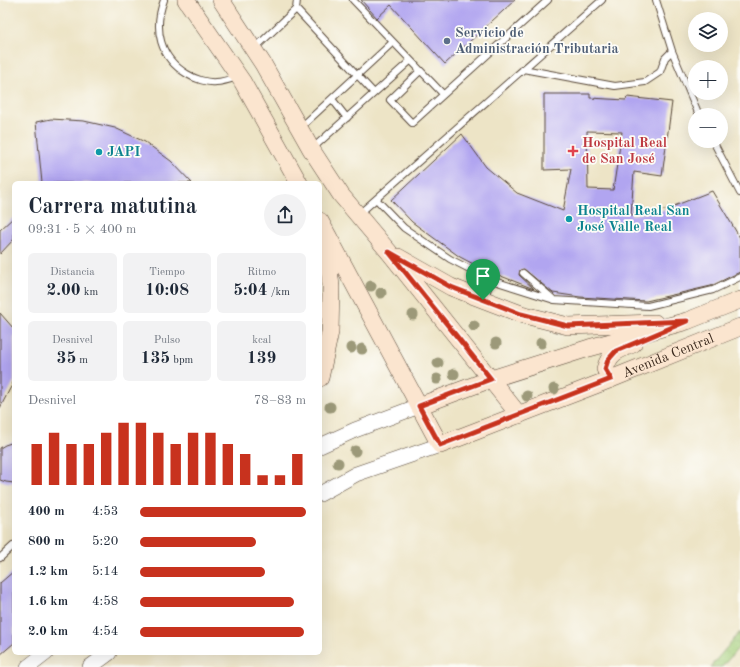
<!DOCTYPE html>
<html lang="es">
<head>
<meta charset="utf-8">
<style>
  :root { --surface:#fff; --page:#f2f2f3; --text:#1f2937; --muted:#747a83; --accent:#c8321e }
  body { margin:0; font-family:"Old Standard TT",serif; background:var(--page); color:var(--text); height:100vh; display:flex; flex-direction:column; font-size:15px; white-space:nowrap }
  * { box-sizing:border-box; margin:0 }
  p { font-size:13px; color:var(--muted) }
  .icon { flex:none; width:22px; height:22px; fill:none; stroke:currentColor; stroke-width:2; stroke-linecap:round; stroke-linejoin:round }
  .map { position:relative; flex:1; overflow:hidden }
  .panel { position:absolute; left:12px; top:181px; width:310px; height:474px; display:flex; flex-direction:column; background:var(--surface); border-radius:6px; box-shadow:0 4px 16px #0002 }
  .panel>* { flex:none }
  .controls { position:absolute; left:688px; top:12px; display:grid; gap:8px }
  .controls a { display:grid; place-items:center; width:40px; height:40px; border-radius:50%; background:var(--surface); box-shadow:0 4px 16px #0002; font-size:20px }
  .pin { position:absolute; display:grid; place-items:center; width:34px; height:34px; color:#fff; margin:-41px -17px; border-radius:50% 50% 50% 0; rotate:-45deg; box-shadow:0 0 4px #0007 }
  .pin .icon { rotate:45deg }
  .round { display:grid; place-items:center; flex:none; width:42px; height:42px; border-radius:21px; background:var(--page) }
  .headline { display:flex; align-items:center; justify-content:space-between; height:68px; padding:0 16px }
  h1 { font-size:22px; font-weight:800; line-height:30px }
  .metrics { display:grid; grid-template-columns:repeat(3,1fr); gap:6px; height:68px; padding:4px 16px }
  .metrics div { display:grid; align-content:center; border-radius:6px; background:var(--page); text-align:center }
  .metrics b { font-size:17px; font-weight:800 }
  .metrics small { font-size:11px; font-weight:400 }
  .metrics p { font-size:11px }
  .chart { height:112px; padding:8px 16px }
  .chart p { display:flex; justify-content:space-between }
  .chart svg { width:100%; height:72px; margin-top:4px; stroke:var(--accent); stroke-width:6 }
  ul { padding:0 16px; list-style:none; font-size:13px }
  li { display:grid; grid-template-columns:64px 48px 1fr; align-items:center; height:30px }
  li i { height:10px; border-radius:5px; background:var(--accent) }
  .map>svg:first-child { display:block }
</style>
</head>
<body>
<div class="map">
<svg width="740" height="667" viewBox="0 0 740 667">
  <defs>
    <pattern id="park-crowns" width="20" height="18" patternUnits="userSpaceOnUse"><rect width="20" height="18" fill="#a4ce7a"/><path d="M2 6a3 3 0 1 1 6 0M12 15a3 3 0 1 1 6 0" fill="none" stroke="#8eb169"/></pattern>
  </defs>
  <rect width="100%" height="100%" fill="#fdfcf7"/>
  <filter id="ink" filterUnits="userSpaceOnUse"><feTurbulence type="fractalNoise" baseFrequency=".025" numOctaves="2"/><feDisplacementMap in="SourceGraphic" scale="8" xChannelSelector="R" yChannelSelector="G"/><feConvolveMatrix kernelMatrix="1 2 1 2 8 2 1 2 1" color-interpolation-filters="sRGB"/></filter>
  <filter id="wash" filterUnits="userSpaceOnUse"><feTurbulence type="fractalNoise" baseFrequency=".012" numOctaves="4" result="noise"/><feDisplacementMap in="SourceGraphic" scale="16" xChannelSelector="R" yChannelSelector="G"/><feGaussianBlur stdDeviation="0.9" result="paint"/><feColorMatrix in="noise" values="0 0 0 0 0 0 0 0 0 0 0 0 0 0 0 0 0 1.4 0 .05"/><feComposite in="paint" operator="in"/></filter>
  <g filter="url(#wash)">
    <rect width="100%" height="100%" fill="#ede4c6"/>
    <!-- park -->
    <path fill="url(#park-crowns)" stroke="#707c4c" d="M 740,632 L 740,646 L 722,667 L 710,667 Z"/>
    <g id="blocks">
      <!-- building -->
      <path fill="#b1a5f0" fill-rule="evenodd" d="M 361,0 L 515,0 L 445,64 L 391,5 L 377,18 Z
        M 544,94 L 590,94 L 590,98 L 626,100 L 627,97 L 672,102 L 662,176 L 634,172 L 631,215 L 664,210 L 712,191 L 740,238 L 740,272 L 711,286 L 646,301 L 580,297 L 553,293 L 524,269 L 520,270 L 519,275 L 534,289 L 483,269 L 460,257 L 412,222 L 391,200 L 462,134 L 486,167 L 517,193 L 563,211 L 571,169 L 544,170 ZM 587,131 L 622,132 L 613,190 L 588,189 Z
        M 51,119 L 84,121 L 115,128 L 145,142 L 171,161 L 192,183 L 42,183 L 36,122 Z
        M 14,217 L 14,239 L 0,254 L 0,230 Z
        M 0,313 L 14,329 L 14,381 L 0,408 Z
        M 14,442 L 14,483 L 6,482 L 0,480 L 0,448 L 5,445 Z
        M 14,571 L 14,643 L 0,655 L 0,583 Z"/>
    </g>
  </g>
  <g filter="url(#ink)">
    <use href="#blocks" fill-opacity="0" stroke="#564637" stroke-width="1"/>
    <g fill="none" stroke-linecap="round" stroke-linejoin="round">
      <defs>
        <path id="service" d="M 164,0 C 153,29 160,58 187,74 C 195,79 207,83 216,82 C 223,82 231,79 237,77
          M 297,0 L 296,9 L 374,93
          M 353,0 L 443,94
          M 656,0 L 672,51 L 699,115
          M 254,49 L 296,9
          M 523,69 L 615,86 L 645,82 L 660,72 L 665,58 L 672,51
          M 420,71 L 390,100 L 412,123 L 548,0
          M 332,99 L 347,118
          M 300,128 L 393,42
          M 713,141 L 740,193
          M 313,148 L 410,61
          M 376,199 L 404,228 L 450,259 L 491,280 L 554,300 L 648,306 L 713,290 L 740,277
          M 359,214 L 376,199 L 602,0
          M 523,273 L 552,298
          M 484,299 L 491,280
          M 0,558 L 13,546"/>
        <path id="tertiary" d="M 320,446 L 355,430 L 419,406
          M 320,494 L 356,474 L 440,445
          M 28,667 L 46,653
          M 90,667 L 109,653"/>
        <g id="secondary">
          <path d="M 186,0 L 242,81 L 299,183"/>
          <path d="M 221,0 L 263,64 L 311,149 L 341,195 L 389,252 L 519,415"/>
          <path id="s1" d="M 320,221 L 440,445 L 611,379 L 740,327"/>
          <path d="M 398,257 L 451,287 L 521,314 L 568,326 L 655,323"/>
          <path d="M 320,378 L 330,332 L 331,287 L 326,238"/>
          <path d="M 611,379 L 605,369 C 610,352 618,350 633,344"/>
          <path d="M 419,406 L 491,379 L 589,348 L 687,321 L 740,300"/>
        </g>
      </defs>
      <!-- service casing -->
      <use href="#service" stroke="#564637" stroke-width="8"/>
      <!-- tertiary casing -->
      <use href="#tertiary" stroke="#564637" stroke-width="16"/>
      <!-- secondary casing -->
      <use href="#secondary" stroke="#564637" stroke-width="18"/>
      <!-- service -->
      <use href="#service" stroke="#fff" stroke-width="6"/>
      <!-- tertiary -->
      <use href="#tertiary" stroke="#fff" stroke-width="15"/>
      <!-- secondary -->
      <use href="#secondary" stroke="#fbe5cf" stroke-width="17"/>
    </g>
    <!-- trees -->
    <g fill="#9c9979">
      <circle cx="371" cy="286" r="5.5"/>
      <circle cx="381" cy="293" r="5.5"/>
      <circle cx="413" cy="315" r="5.5"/>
      <circle cx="474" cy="326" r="5.5"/>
      <circle cx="496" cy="343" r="5.5"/>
      <circle cx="541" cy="343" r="5.5"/>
      <circle cx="351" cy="348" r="5.5"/>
      <circle cx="362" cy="349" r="5.5"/>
      <circle cx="438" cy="363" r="5.5"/>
      <circle cx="454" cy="374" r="5.5"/>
      <circle cx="437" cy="379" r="5.5"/>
      <circle cx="554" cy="389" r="5.5"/>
      <circle cx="527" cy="396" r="5.5"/>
      <circle cx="330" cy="407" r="5.5"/>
      <circle cx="355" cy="451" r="5.5"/>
      <circle cx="338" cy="463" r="5.5"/>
    </g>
  </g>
  <g fill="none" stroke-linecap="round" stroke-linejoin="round" filter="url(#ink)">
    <defs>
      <path id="route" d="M 389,252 L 451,287 L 521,314 L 568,326 L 687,321 L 616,351 L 608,360 L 605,369 L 611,379 L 440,445 L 419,406 L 491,379 Z"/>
    </defs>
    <!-- route casing -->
    <use href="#route" stroke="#fff" stroke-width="8"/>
    <!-- route -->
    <use href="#route" stroke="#c8321e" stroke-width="5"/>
  </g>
  <!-- markers -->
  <circle fill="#5c6f8a" stroke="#fdfcf7" stroke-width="1.5" cx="447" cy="41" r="4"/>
  <path fill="#e0444e" stroke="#fdfcf7" stroke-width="1.5" d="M571 145h4v4h4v4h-4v4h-4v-4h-4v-4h4z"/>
  <g fill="#0f9aa8" stroke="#fdfcf7" stroke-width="1.5">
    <circle cx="99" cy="152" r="4"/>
    <circle cx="569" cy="219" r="4"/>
  </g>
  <g text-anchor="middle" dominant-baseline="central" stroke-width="3.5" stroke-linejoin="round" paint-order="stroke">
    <!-- service labels -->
    <g font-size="14" font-weight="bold" fill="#4e5e75" stroke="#fdfcf7" text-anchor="start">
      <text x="455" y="33">Servicio de<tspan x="455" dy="16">Administración Tributaria</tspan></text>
    </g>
    <!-- health labels -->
    <g font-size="14" font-weight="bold" fill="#be3a42" stroke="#fdfcf7" text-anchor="start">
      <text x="582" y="143">Hospital Real<tspan x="582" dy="16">de San José</tspan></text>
    </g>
    <!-- culture labels -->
    <g font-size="14" font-weight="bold" fill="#0d838f" stroke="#fdfcf7" text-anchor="start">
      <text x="107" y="152">JAPI</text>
      <text x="577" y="211">Hospital Real San<tspan x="577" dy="16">José Valle Real</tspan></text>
    </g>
    <!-- street labels -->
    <g font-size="14" fill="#3b2a1e" stroke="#fdfcf7">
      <text stroke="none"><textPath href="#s1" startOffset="499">Avenida Central</textPath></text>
    </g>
  </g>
</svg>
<div class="controls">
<a><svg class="icon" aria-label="layers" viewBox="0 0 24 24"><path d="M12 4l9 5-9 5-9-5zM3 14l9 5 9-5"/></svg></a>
<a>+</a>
<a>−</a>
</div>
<div class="pin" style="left:483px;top:300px;background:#1e9e55"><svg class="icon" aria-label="arrive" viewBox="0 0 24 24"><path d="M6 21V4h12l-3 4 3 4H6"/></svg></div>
<section class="panel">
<div class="headline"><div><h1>Carrera matutina</h1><p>09:31 · 5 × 400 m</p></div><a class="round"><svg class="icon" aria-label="share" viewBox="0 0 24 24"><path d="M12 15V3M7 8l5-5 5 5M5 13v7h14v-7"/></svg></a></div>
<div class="metrics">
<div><p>Distancia</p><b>2.00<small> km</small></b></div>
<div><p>Tiempo</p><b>10:08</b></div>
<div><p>Ritmo</p><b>5:04<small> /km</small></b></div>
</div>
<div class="metrics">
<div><p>Desnivel</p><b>35<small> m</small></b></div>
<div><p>Pulso</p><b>135<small> bpm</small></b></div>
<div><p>kcal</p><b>139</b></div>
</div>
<div class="chart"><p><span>Desnivel</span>78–83 m</p>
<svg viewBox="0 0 160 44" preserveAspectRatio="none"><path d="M5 44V19M15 44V12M25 44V19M35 44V19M45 44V12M55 44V6M65 44V6M75 44V12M85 44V19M95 44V12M105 44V12M115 44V19M125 44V25M135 44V38M145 44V38M155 44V25"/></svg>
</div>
<ul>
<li><b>400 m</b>4:53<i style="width:100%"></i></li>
<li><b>800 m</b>5:20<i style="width:70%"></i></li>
<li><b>1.2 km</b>5:14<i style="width:75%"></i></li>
<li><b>1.6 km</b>4:58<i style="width:93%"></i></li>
<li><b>2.0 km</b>4:54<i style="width:99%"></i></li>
</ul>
</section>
</div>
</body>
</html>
